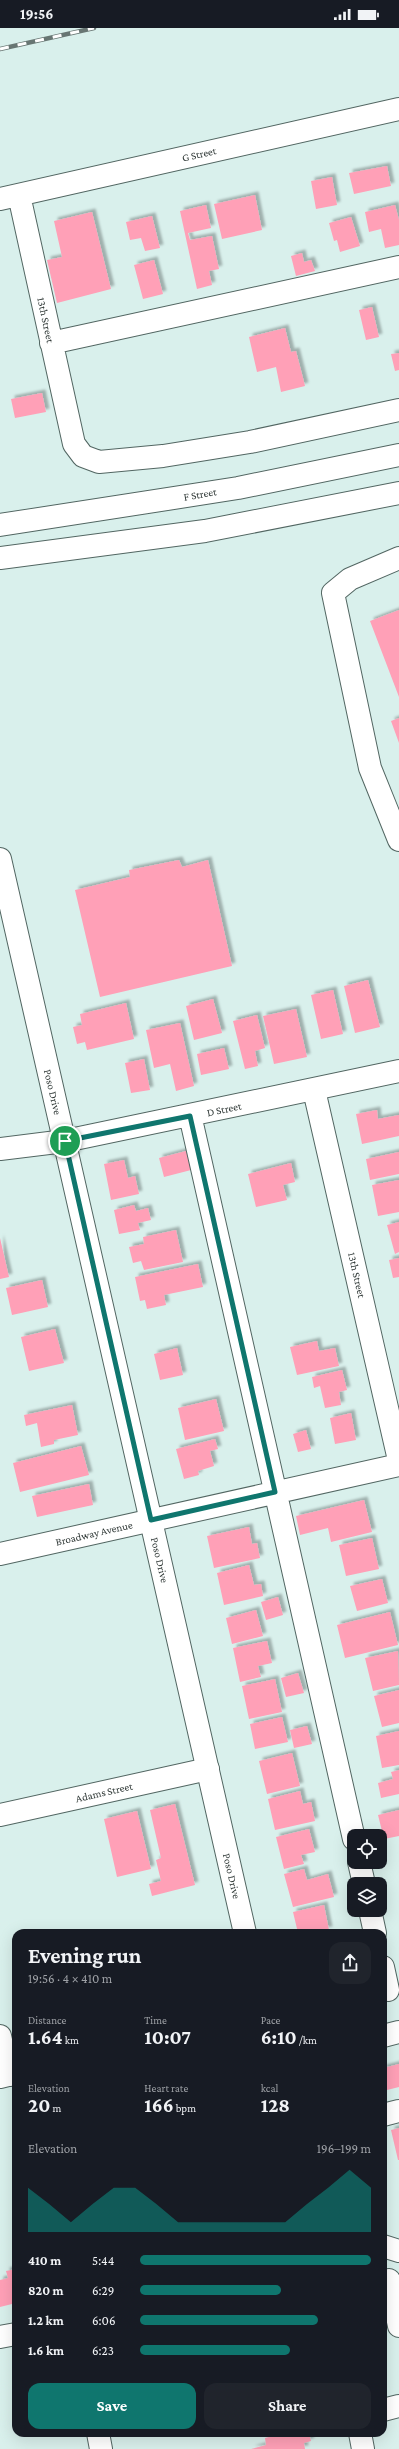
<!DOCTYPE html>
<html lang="en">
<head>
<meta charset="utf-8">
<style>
  :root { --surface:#171b24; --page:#20242c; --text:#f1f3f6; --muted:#9ea1a6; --accent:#0f766e }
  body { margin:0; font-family:"Crimson Pro",serif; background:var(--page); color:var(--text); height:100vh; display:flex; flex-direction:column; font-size:15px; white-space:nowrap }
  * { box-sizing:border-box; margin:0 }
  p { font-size:13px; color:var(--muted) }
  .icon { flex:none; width:22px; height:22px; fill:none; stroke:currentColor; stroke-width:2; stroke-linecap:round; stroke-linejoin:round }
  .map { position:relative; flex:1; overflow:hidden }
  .sheet { position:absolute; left:12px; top:1901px; width:375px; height:508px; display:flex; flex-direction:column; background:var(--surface); border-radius:12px; box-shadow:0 4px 16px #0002 }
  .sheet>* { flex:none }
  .buttons { position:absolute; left:347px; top:1801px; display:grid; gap:8px }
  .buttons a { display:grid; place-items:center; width:40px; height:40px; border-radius:8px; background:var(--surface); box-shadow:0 4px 16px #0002; font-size:20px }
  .pin { position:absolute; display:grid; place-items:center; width:34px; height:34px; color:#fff; margin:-17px; border:2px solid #fff; border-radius:50%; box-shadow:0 1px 4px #0007 }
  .round { display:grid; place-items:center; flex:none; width:42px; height:42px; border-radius:12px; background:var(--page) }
  .summary { display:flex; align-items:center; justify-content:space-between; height:68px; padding:0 16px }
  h1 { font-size:22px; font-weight:700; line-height:30px }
  .stats { display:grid; grid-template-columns:repeat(3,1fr); gap:6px; height:68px; padding:4px 16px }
  .stats div { display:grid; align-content:center }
  .stats b { font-size:20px; font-weight:700 }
  .stats small { font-size:11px; font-weight:400 }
  .stats p { font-size:11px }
  .chart { height:112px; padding:8px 16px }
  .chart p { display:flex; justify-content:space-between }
  .chart svg { width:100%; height:72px; margin-top:4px; fill:var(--accent); opacity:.7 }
  .primary-button { display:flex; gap:8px; margin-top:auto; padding:8px 16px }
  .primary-button a { flex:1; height:46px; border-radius:12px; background:var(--accent); color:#fff; font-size:16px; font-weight:700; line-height:46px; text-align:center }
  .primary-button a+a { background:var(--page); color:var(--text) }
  ul { padding:0 16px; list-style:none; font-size:13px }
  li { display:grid; grid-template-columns:64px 48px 1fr; align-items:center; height:30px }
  li i { height:10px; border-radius:5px; background:var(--accent) }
  .status { display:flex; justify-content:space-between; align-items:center; height:28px; padding:0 20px; background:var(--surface); direction:ltr }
  .status svg { height:11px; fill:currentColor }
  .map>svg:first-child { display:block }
</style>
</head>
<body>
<div class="status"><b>19:56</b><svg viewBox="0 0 49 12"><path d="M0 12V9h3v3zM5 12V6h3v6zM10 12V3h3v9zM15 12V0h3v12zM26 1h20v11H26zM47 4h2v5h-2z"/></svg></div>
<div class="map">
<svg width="399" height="2421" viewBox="0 0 399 2421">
  <defs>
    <filter id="shadow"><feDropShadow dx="3.5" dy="-3.5" stdDeviation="1" flood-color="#0004"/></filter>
  </defs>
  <rect width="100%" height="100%" fill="#d9f0ec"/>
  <!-- building -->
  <path fill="#ffa0b7" filter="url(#shadow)" d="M 387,138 L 391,158 L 354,166 L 349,145 Z
    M 332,149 L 337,177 L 316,181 L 311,153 Z
    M 255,167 L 262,202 L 222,211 L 214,176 Z
    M 206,177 L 211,200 L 188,205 L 190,212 L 212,208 L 219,241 L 209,243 L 212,257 L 197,261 L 180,183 Z
    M 395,177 L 399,192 L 399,217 L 385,220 L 381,201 L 369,204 L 365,184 Z
    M 92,184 L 111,261 L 57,275 L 47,232 L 62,229 L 54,193 Z
    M 152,188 L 160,220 L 145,223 L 141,210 L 130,212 L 126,194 Z
    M 351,189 L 360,218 L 340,224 L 337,212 L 334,213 L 329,195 Z
    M 302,225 L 304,234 L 311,232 L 315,243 L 296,248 L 291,228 Z
    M 154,232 L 163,266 L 143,271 L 134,237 Z
    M 372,279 L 379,309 L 366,312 L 359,282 Z
    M 285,300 L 291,324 L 296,323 L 305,358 L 281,364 L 276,339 L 257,344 L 249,309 Z
    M 399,325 L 399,342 L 395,343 L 391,326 Z
    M 42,365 L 46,384 L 15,390 L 11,371 Z
    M 399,582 L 399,669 L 370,593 Z
    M 399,690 L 399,715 L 391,693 Z
    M 179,832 L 182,839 L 208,832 L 232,938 L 100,969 L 75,862 L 130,849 L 129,842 Z
    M 368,952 L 380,999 L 355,1005 L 344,958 Z
    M 333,962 L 343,1006 L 321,1011 L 311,967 Z
    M 213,971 L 222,1005 L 194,1012 L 186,978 Z
    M 126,975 L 134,1011 L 87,1022 L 85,1014 L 77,1016 L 73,999 L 82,997 L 80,986 Z
    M 296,981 L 307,1029 L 274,1036 L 263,988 Z
    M 257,987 L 265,1020 L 255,1023 L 258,1038 L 245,1041 L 233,993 Z
    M 180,995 L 194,1058 L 176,1063 L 170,1036 L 154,1040 L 146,1002 Z
    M 224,1020 L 229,1041 L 201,1047 L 197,1026 Z
    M 144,1031 L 150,1062 L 131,1065 L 125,1035 Z
    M 377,1082 L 378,1091 L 399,1087 L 399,1108 L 362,1116 L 356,1086 Z
    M 186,1123 L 191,1142 L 164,1149 L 159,1130 Z
    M 399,1124 L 399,1146 L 370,1152 L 366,1131 Z
    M 124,1132 L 128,1150 L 135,1148 L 139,1166 L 111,1172 L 104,1136 Z
    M 291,1135 L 295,1154 L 283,1157 L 287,1172 L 256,1179 L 248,1146 Z
    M 399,1152 L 399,1184 L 378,1188 L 372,1157 Z
    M 134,1177 L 136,1183 L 148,1180 L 151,1192 L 138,1195 L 140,1202 L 119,1206 L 114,1182 Z
    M 399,1194 L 399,1224 L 395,1226 L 387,1197 Z
    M 176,1202 L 183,1234 L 144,1242 L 141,1233 L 133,1235 L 129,1219 L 144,1216 L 143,1209 Z
    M 0,1210 L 9,1249 L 0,1251 Z
    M 399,1230 L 399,1249 L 393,1250 L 389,1232 Z
    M 198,1236 L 203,1259 L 164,1267 L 166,1277 L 147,1281 L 145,1272 L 140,1273 L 135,1249 Z
    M 42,1252 L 48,1279 L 12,1287 L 6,1260 Z
    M 55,1301 L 64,1335 L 29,1343 L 21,1309 Z
    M 317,1313 L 319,1323 L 335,1320 L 339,1338 L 297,1347 L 290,1319 Z
    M 177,1320 L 183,1347 L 160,1352 L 154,1326 Z
    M 342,1342 L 347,1362 L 339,1364 L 341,1377 L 325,1380 L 320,1358 L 314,1360 L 312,1349 Z
    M 216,1371 L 224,1403 L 185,1412 L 178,1380 Z
    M 72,1377 L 78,1407 L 54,1412 L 54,1416 L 41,1419 L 37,1395 L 26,1398 L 24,1387 Z
    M 351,1385 L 356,1412 L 335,1416 L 330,1390 Z
    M 306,1402 L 311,1421 L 298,1424 L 293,1406 Z
    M 215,1411 L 218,1421 L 210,1423 L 214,1438 L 198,1443 L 199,1447 L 184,1451 L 176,1421 Z
    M 81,1418 L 89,1447 L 20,1464 L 13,1435 Z
    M 89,1456 L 93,1477 L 37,1489 L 32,1468 Z
    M 364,1472 L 372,1504 L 331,1514 L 328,1500 L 300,1507 L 296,1488 Z
    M 249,1499 L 252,1516 L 257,1515 L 260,1530 L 214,1540 L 207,1508 Z
    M 372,1510 L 379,1541 L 346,1548 L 339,1517 Z
    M 249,1537 L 254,1557 L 261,1556 L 263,1568 L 224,1577 L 217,1545 Z
    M 382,1551 L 388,1575 L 357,1583 L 350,1558 Z
    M 278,1569 L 283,1587 L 266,1592 L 261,1574 Z
    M 256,1582 L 263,1608 L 232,1616 L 226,1590 Z
    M 390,1584 L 398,1617 L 345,1630 L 337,1597 Z
    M 267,1613 L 272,1635 L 258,1638 L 261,1649 L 240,1654 L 233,1620 Z
    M 398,1623 L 399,1657 L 373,1663 L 365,1630 Z
    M 298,1645 L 304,1665 L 286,1669 L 281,1650 Z
    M 275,1651 L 282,1684 L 249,1691 L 242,1658 Z
    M 399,1662 L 399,1695 L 382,1699 L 374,1668 Z
    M 282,1689 L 288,1714 L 255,1721 L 250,1696 Z
    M 307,1698 L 312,1716 L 294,1720 L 290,1702 Z
    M 399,1703 L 399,1737 L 382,1740 L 376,1708 Z
    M 292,1725 L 300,1758 L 267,1766 L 259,1733 Z
    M 399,1742 L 399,1766 L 381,1770 L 378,1755 L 393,1751 L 391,1744 Z
    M 300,1763 L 303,1776 L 311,1774 L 315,1793 L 275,1802 L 268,1771 Z
    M 175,1776 L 195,1857 L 152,1868 L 149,1856 L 161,1853 L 156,1832 L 161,1830 L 150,1782 Z
    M 399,1782 L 399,1808 L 384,1811 L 378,1787 Z
    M 137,1783 L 151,1841 L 117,1849 L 104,1791 Z
    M 309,1801 L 315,1824 L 301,1827 L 304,1836 L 284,1841 L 276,1809 Z
    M 304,1841 L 307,1852 L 328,1846 L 334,1869 L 293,1879 L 284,1846 Z
    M 324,1877 L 329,1902 L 298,1905 L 293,1884 Z
    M 399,2036 L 399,2059 L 383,2063 L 383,2040 Z
    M 399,2100 L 399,2132 L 398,2132 L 391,2102 Z
    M 16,2241 L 16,2275 L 0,2279 L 0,2252 L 8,2250 L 6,2243 Z
    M 285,2405 L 309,2405 L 311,2413 L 304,2415 L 305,2421 L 251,2421 L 266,2417 L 265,2410 Z"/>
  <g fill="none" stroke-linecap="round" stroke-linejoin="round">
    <defs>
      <path id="minor" d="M 19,167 L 74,416 L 83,428 L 99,434 L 163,428 L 250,414 L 399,382
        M 0,171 L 399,81
        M 51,315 L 399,239
        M 399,530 L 350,551 L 333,565 L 370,740 L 399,812
        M 314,1062 L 399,1432
        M 190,1087 L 354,1811
        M 0,1121 L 65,1113 L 399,1043
        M 0,1526 L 399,1437
        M 0,1787 L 208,1741
        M 359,1834 L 364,1856
        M 370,1882 L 375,1905
        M 383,1939 L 388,1962
        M 0,2008 L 9,2047
        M 383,2008 L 399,2004
        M 383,2087 L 399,2083
        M 383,2218 L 399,2223
        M 389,2252 L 399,2298
        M 0,2309 L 16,2306
        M 383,2382 L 399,2378
        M 98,2405 L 101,2421"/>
      <path id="major" d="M 0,497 L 238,460 L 399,427
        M 0,530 L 205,503 L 399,465
        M 0,831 L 245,1905
        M 0,2049 L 16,2045
        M 360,2405 L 363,2421"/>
    </defs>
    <!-- minor casing -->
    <use href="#minor" stroke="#526662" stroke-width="24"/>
    <!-- major casing -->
    <use href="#major" stroke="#526662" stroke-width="24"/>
    <!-- minor -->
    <use href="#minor" stroke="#fff" stroke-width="22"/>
    <!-- major -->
    <use href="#major" stroke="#fff" stroke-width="22"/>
    <defs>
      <path id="rail" d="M 0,21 L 94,0"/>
    </defs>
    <!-- rail casing -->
    <use href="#rail" stroke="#687673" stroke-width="4.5"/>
    <!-- rail -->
    <use href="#rail" stroke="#fff" stroke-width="3" stroke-dasharray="9" stroke-linecap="butt"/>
  </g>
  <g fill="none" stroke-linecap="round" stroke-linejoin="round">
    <defs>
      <path id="route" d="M 190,1088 L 275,1464 L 151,1492 L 65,1113 Z"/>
    </defs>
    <!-- route casing -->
    <use href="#route" stroke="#fff" stroke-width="8"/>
    <!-- route -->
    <use href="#route" stroke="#0f766e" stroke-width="5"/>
  </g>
  <g text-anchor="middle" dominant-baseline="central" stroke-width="3.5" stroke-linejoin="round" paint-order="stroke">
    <!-- street labels -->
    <g font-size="11" fill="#313a38" stroke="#fff">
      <text transform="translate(199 126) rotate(-13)">G Street</text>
      <text transform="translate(46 292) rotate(78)">13th Street</text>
      <text transform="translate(200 466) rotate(-10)">F Street</text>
      <text transform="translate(53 1064) rotate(77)">Poso Drive</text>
      <text transform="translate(224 1081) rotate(-12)">D Street</text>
      <text transform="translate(357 1247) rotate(77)">13th Street</text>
      <text transform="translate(94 1505) rotate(-13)">Broadway Avenue</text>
      <text transform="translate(160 1532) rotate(77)">Poso Drive</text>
      <text transform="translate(104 1764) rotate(-13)">Adams Street</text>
      <text transform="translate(232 1848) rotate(77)">Poso Drive</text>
    </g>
  </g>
</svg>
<div class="buttons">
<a><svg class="icon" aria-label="locate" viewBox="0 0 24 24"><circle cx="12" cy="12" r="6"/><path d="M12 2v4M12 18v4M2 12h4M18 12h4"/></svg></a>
<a><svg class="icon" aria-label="layers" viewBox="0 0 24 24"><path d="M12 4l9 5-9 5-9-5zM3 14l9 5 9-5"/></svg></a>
</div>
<div class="pin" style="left:65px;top:1113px;background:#1e9e55"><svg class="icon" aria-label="arrive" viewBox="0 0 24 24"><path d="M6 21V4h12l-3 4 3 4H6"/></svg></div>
<section class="sheet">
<div class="summary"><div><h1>Evening run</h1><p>19:56 · 4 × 410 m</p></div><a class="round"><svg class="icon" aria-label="share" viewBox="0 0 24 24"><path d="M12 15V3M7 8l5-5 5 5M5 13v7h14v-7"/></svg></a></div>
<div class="stats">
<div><p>Distance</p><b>1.64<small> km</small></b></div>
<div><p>Time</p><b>10:07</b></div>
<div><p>Pace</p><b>6:10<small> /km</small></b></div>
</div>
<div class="stats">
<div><p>Elevation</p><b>20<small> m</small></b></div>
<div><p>Heart rate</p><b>166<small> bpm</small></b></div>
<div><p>kcal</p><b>128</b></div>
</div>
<div class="chart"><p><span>Elevation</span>196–199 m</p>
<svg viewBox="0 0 160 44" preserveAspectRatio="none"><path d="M0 44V17L10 27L20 38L30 27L40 17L50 17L60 27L70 38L80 38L90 38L100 38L110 38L120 38L130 27L140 17L150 6L160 17V44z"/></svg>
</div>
<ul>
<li><b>410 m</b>5:44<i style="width:100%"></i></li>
<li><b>820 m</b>6:29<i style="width:61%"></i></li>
<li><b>1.2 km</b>6:06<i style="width:77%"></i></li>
<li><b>1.6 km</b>6:23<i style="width:65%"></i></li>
</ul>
<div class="primary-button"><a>Save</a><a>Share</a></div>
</section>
</div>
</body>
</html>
